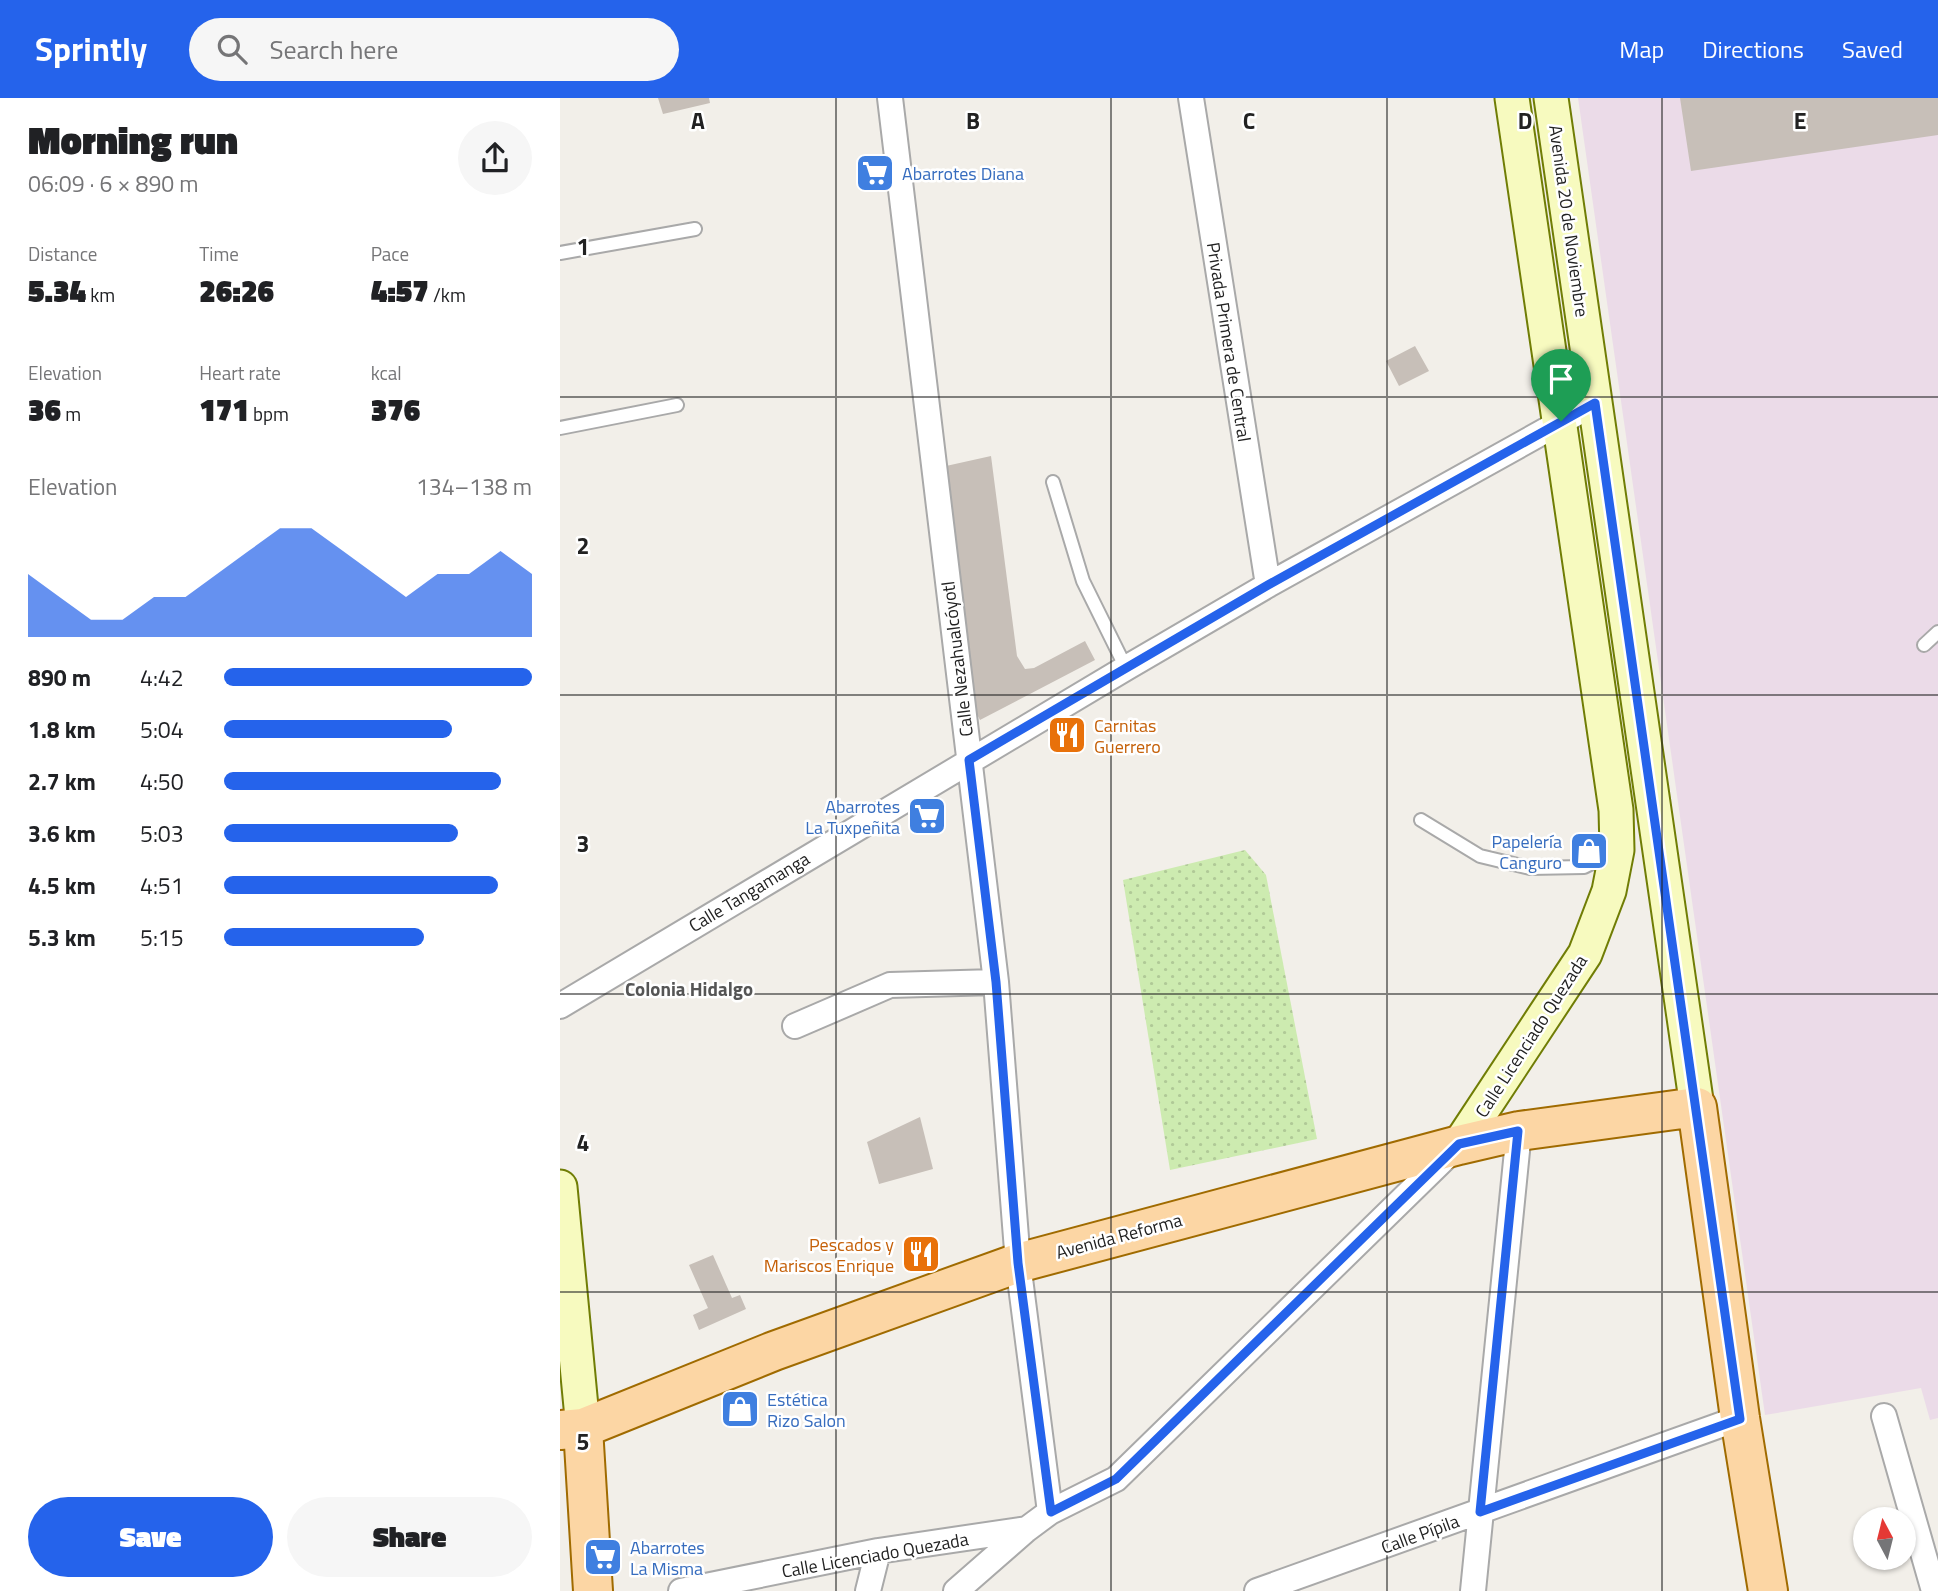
<!DOCTYPE html>
<html lang="en">
<head>
<meta charset="utf-8">
<style>
  :root { --surface:#fff; --page:#f6f6f6; --text:#202124; --muted:#757577; --accent:#2563eb }
  body { margin:0; font-family:"Titillium Web",sans-serif; background:var(--page); color:var(--text); height:100vh; display:flex; flex-direction:column; font-size:26px; white-space:nowrap }
  * { box-sizing:border-box; margin:0 }
  p { font-size:23px; color:var(--muted) }
  .icon { flex:none; width:38px; height:38px; fill:none; stroke:currentColor; stroke-width:2; stroke-linecap:round; stroke-linejoin:round }
  .map { position:relative; flex:1; overflow:hidden }
  .panel { display:flex; flex-direction:column; background:var(--surface); width:560px }
  .panel>* { flex:none }
  .needle { width:46px; rotate:353deg }
  .controls { position:absolute; left:1293px; top:1409px; display:grid; gap:14px }
  .controls a { display:grid; place-items:center; width:63px; height:63px; border-radius:50%; background:var(--surface); box-shadow:0 2px 5px #0004; font-size:35px }
  .pin { position:absolute; display:grid; place-items:center; width:60px; height:60px; color:#fff; margin:-72px -30px; border-radius:50% 50% 50% 0; rotate:-45deg; box-shadow:0 0 7px #0007 }
  .pin .icon { rotate:45deg }
  .round { display:grid; place-items:center; flex:none; width:74px; height:74px; border-radius:37px; background:var(--page) }
  .head { display:flex; align-items:center; justify-content:space-between; height:119px; padding:0 28px }
  h1 { font-size:38px; font-weight:800; line-height:52px }
  .metrics { display:grid; grid-template-columns:repeat(3,1fr); gap:10px; height:119px; padding:7px 28px }
  .metrics div { display:grid; align-content:center }
  .metrics b { font-size:30px; font-weight:800 }
  .metrics small { font-size:19px; font-weight:400 }
  .metrics p { font-size:19px }
  .chart { height:196px; padding:14px 28px }
  .chart p { display:flex; justify-content:space-between }
  .chart svg { width:100%; height:126px; margin-top:7px; fill:var(--accent); opacity:.7 }
  .primary-button { display:flex; gap:14px; margin-top:auto; padding:14px 28px }
  .primary-button a { flex:1; height:80px; border-radius:42px; background:var(--accent); color:#fff; font-size:28px; font-weight:800; line-height:80px; text-align:center }
  .primary-button a+a { background:var(--page); color:var(--text) }
  ul { padding:0 28px; list-style:none; font-size:23px }
  li { display:grid; grid-template-columns:112px 84px 1fr; align-items:center; height:52px }
  li i { height:18px; border-radius:9px; background:var(--accent) }
  header { display:flex; align-items:center; gap:42px; box-sizing:border-box; height:98px; padding:0 35px; background:var(--accent); color:#fff }
  header strong { font-size:33px }
  nav { display:flex; gap:38px; margin-inline-start:auto; font-size:24px }
  .search { width:490px; height:63px; background:var(--page); display:flex; align-items:center; gap:18px; box-sizing:border-box; padding:0 24px; border-radius:38px; color:var(--muted); font-size:26px }
  main { display:flex; flex:1; min-height:0 }
  .map>svg:first-child { display:block }
</style>
</head>
<body>
<header>
<strong>Sprintly</strong>
<div class="search"><svg class="icon" aria-label="search" viewBox="0 0 24 24"><circle cx="10" cy="10" r="6"/><path d="M15 15l6 6"/></svg>Search here</div>
<nav><a>Map</a><a>Directions</a><a>Saved</a></nav>
</header>
<main>
<section class="panel">
<div class="head"><div><h1>Morning run</h1><p>06:09 · 6 × 890 m</p></div><a class="round"><svg class="icon" aria-label="share" viewBox="0 0 24 24"><path d="M12 15V3M7 8l5-5 5 5M5 13v7h14v-7"/></svg></a></div>
<div class="metrics">
<div><p>Distance</p><b>5.34<small> km</small></b></div>
<div><p>Time</p><b>26:26</b></div>
<div><p>Pace</p><b>4:57<small> /km</small></b></div>
</div>
<div class="metrics">
<div><p>Elevation</p><b>36<small> m</small></b></div>
<div><p>Heart rate</p><b>171<small> bpm</small></b></div>
<div><p>kcal</p><b>376</b></div>
</div>
<div class="chart"><p><span>Elevation</span>134–138 m</p>
<svg viewBox="0 0 160 44" preserveAspectRatio="none"><path d="M0 44V22L10 30L20 38L30 38L40 30L50 30L60 22L70 14L80 6L90 6L100 14L110 22L120 30L130 22L140 22L150 14L160 22V44z"/></svg>
</div>
<ul>
<li><b>890 m</b>4:42<i style="width:100%"></i></li>
<li><b>1.8 km</b>5:04<i style="width:74%"></i></li>
<li><b>2.7 km</b>4:50<i style="width:90%"></i></li>
<li><b>3.6 km</b>5:03<i style="width:76%"></i></li>
<li><b>4.5 km</b>4:51<i style="width:89%"></i></li>
<li><b>5.3 km</b>5:15<i style="width:65%"></i></li>
</ul>
<div class="primary-button"><a>Save</a><a>Share</a></div>
</section>
<div class="map">
<svg width="1378" height="1493" viewBox="0 0 1378 1493">
  <defs>
    <pattern id="grass-dots" width="8" height="8" patternUnits="userSpaceOnUse" patternTransform="scale(1.75)"><rect width="8" height="8" fill="#cdebb0"/><path d="M2 2h.1M6 6h.1" fill="none" stroke="#b0c997" stroke-width="1.8" stroke-linecap="round"/></pattern>
  </defs>
  <rect width="100%" height="100%" fill="#f2efe9"/>
  <!-- industrial -->
  <path fill="#ebdbe8" d="M 1018,0 L 1378,0 L 1378,1320 L 1370,1322 L 1361,1290 L 1205,1317 Z"/>
  <!-- grass -->
  <path fill="url(#grass-dots)" d="M 685,752 L 706,777 L 757,1041 L 610,1072 L 563,782 Z"/>
  <!-- building -->
  <path fill="#c7bfb8" d="M 98,0 L 149,0 L 150,5 L 103,16 Z
    M 1120,0 L 1378,0 L 1378,37 L 1131,73 Z
    M 855,248 L 869,273 L 839,288 L 826,263 Z
    M 431,358 L 457,558 L 465,571 L 474,570 L 525,543 L 535,562 L 420,622 L 408,599 L 377,370 Z
    M 360,1019 L 373,1071 L 319,1086 L 307,1044 Z
    M 153,1157 L 172,1200 L 180,1197 L 186,1211 L 139,1232 L 133,1217 L 148,1210 L 129,1167 Z"/>
  <g fill="none" stroke-linecap="round" stroke-linejoin="round">
    <defs>
      <path id="service" d="M 0,155 L 135,131
        M 0,330 L 117,307
        M 493,384 L 523,483 L 566,570
        M 1364,547 L 1378,534
        M 861,722 L 920,758 L 970,770 L 1024,769 L 1052,755"/>
      <path id="minor" d="M 330,0 L 436,884 L 458,1165 L 490,1414
        M 631,0 L 708,487
        M 0,908 L 566,570 L 708,487 L 1035,305
        M 235,928 L 330,887 L 436,884
        M 1324,1318 L 1374,1493
        M 121,1493 L 318,1453 L 467,1431
        M 308,1493 L 318,1453
        M 396,1493 L 467,1431 L 490,1414 L 556,1381 L 893,1052
        M 697,1493 L 1180,1320
        M 913,1493 L 959,1033"/>
      <path id="secondary" d="M 991,0 L 1137,1009
        M 899,1047 L 1025,856 L 1049,793 L 1057,752 L 1056,712 L 952,0
        M 0,1089 L 23,1330"/>
      <path id="primary" d="M 23,1330 L 33,1493
        M 0,1332 L 23,1330 L 214,1253 L 458,1165 L 899,1047 L 959,1033 L 1137,1009 L 1180,1320 L 1208,1493"/>
    </defs>
    <!-- service casing -->
    <use href="#service" stroke="#a9a9a9" stroke-width="16"/>
    <!-- minor casing -->
    <use href="#minor" stroke="#a9a9a9" stroke-width="28"/>
    <!-- secondary casing -->
    <use href="#secondary" stroke="#707d05" stroke-width="37"/>
    <!-- primary casing -->
    <use href="#primary" stroke="#a06b00" stroke-width="42"/>
    <!-- service -->
    <use href="#service" stroke="#fff" stroke-width="12"/>
    <!-- minor -->
    <use href="#minor" stroke="#fff" stroke-width="24"/>
    <!-- secondary -->
    <use href="#secondary" stroke="#f7fabf" stroke-width="33"/>
    <!-- primary -->
    <use href="#primary" stroke="#fcd6a4" stroke-width="38"/>
  </g>
  <g fill="none" stroke-linecap="round" stroke-linejoin="round">
    <defs>
      <path id="route" d="M 1035,305 L 1180,1321 L 920,1414 L 958,1033 L 899,1046 L 556,1381 L 491,1414 L 458,1165 L 436,884 L 409,662 L 708,487 Z"/>
    </defs>
    <!-- route casing -->
    <use href="#route" stroke="#fff" stroke-width="14"/>
    <!-- route -->
    <use href="#route" stroke="#2563eb" stroke-width="9"/>
  </g>
  <!-- grid -->
  <path fill="none" stroke="#222" stroke-width="2" stroke-opacity="0.55" d="M 276,0 L 276,1493M 551,0 L 551,1493M 827,0 L 827,1493M 1102,0 L 1102,1493M 0,299 L 1378,299M 0,597 L 1378,597M 0,896 L 1378,896M 0,1194 L 1378,1194"/>
  <!-- icons -->
  <defs>
    <symbol id="supermarket-square" viewBox="-11 -11 22 22"><rect x="-9" y="-9" width="18" height="18" rx="4" fill="#3f7fe0" stroke="#fff"/><path d="M-6-5.5h2.5l.6 2H6L4.5 2H-2.5L-4.4-4H-6ZM-1.5 3.2a1.3 1.3 0 1 0 .1 0ZM3 3.2a1.3 1.3 0 1 0 .1 0Z" fill="#fff"/></symbol>
    <symbol id="restaurant-square" viewBox="-11 -11 22 22"><rect x="-9" y="-9" width="18" height="18" rx="4" fill="#e8710a" stroke="#fff"/><path d="M-5-6h1v4h1v-4h1v4h1v-4h1v5L-1.5 .5V6h-2V.5L-5-1ZM5-6V6H3V1.5H1.5Q1.5-4 5-6Z" fill="#fff"/></symbol>
    <symbol id="shop-square" viewBox="-11 -11 22 22"><rect x="-9" y="-9" width="18" height="18" rx="4" fill="#3f7fe0" stroke="#fff"/><path d="M-5-2.5h2.3a2.7 3.5 0 0 1 5.4 0H5L5.5 6h-11ZM-1.5-2.5h3a1.5 2.3 0 0 0-3 0Z" fill="#fff"/></symbol>
  </defs>
  <g fill-rule="evenodd">
    <use href="#supermarket-square" x="293" y="53" width="44" height="44"/>
    <use href="#restaurant-square" x="485" y="615" width="44" height="44"/>
    <use href="#supermarket-square" x="345" y="696" width="44" height="44"/>
    <use href="#shop-square" x="1007" y="731" width="44" height="44"/>
    <use href="#restaurant-square" x="339" y="1134" width="44" height="44"/>
    <use href="#shop-square" x="158" y="1289" width="44" height="44"/>
    <use href="#supermarket-square" x="21" y="1437" width="44" height="44"/>
  </g>
  <g text-anchor="middle" dominant-baseline="central" stroke-width="5" stroke-linejoin="round" paint-order="stroke">
    <!-- shop labels -->
    <g font-size="18" fill="#366cbe" stroke="#fff" text-anchor="start">
      <text x="342" y="75">Abarrotes Diana</text>
      <text x="340" y="708" text-anchor="end">Abarrotes<tspan x="340" dy="21">La Tuxpeñita</tspan></text>
      <text x="1002" y="743" text-anchor="end">Papelería<tspan x="1002" dy="21">Canguro</tspan></text>
      <text x="207" y="1301">Estética<tspan x="207" dy="21">Rizo Salon</tspan></text>
      <text x="70" y="1449">Abarrotes<tspan x="70" dy="21">La Misma</tspan></text>
    </g>
    <!-- street labels -->
    <g font-size="18" fill="#222" stroke="#fff">
      <text transform="translate(1009 123) rotate(82)">Avenida 20 de Noviembre</text>
      <text transform="translate(669 244) rotate(81)">Privada Primera de Central</text>
      <text transform="translate(397 561) rotate(-97)">Calle Nezahualcóyotl</text>
      <text transform="translate(189 794) rotate(-31)">Calle Tangamanga</text>
      <text transform="translate(971 938) rotate(-57)">Calle Licenciado Quezada</text>
      <text transform="translate(559 1138) rotate(-15)">Avenida Reforma</text>
      <text transform="translate(860 1436) rotate(-20)">Calle Pípila</text>
      <text transform="translate(315 1457) rotate(-10)">Calle Licenciado Quezada</text>
    </g>
    <!-- food labels -->
    <g font-size="18" fill="#c56008" stroke="#fff" text-anchor="start">
      <text x="534" y="627">Carnitas<tspan x="534" dy="21">Guerrero</tspan></text>
      <text x="334" y="1146" text-anchor="end">Pescados y<tspan x="334" dy="21">Mariscos Enrique</tspan></text>
    </g>
    <!-- neighbourhood labels -->
    <g font-size="19" font-weight="bold" fill="#555" stroke="#fff">
      <text x="129" y="890">Colonia Hidalgo</text>
    </g>
  </g>
  <g font-size="23" text-anchor="middle" font-weight="bold" fill="#222" stroke="#fff" stroke-width="5" stroke-linejoin="round" paint-order="stroke">
    <text x="138" y="31">A</text>
    <text x="413" y="31">B</text>
    <text x="689" y="31">C</text>
    <text x="965" y="31">D</text>
    <text x="1240" y="31">E</text>
    <text x="23" y="157">1</text>
    <text x="23" y="456">2</text>
    <text x="23" y="754">3</text>
    <text x="23" y="1053">4</text>
    <text x="23" y="1352">5</text>
  </g>
</svg>
<div class="controls">
<a><svg class="needle" viewBox="-14 -14 28 28"><path d="M0-13l5 13h-10z" fill="#e53935"/><path d="M0 13l5-13h-10z" fill="#757577"/></svg></a>
</div>
<div class="pin" style="left:1001px;top:323px;background:#1e9e55"><svg class="icon" aria-label="arrive" viewBox="0 0 24 24"><path d="M6 21V4h12l-3 4 3 4H6"/></svg></div>
</div>
</main>
</body>
</html>
